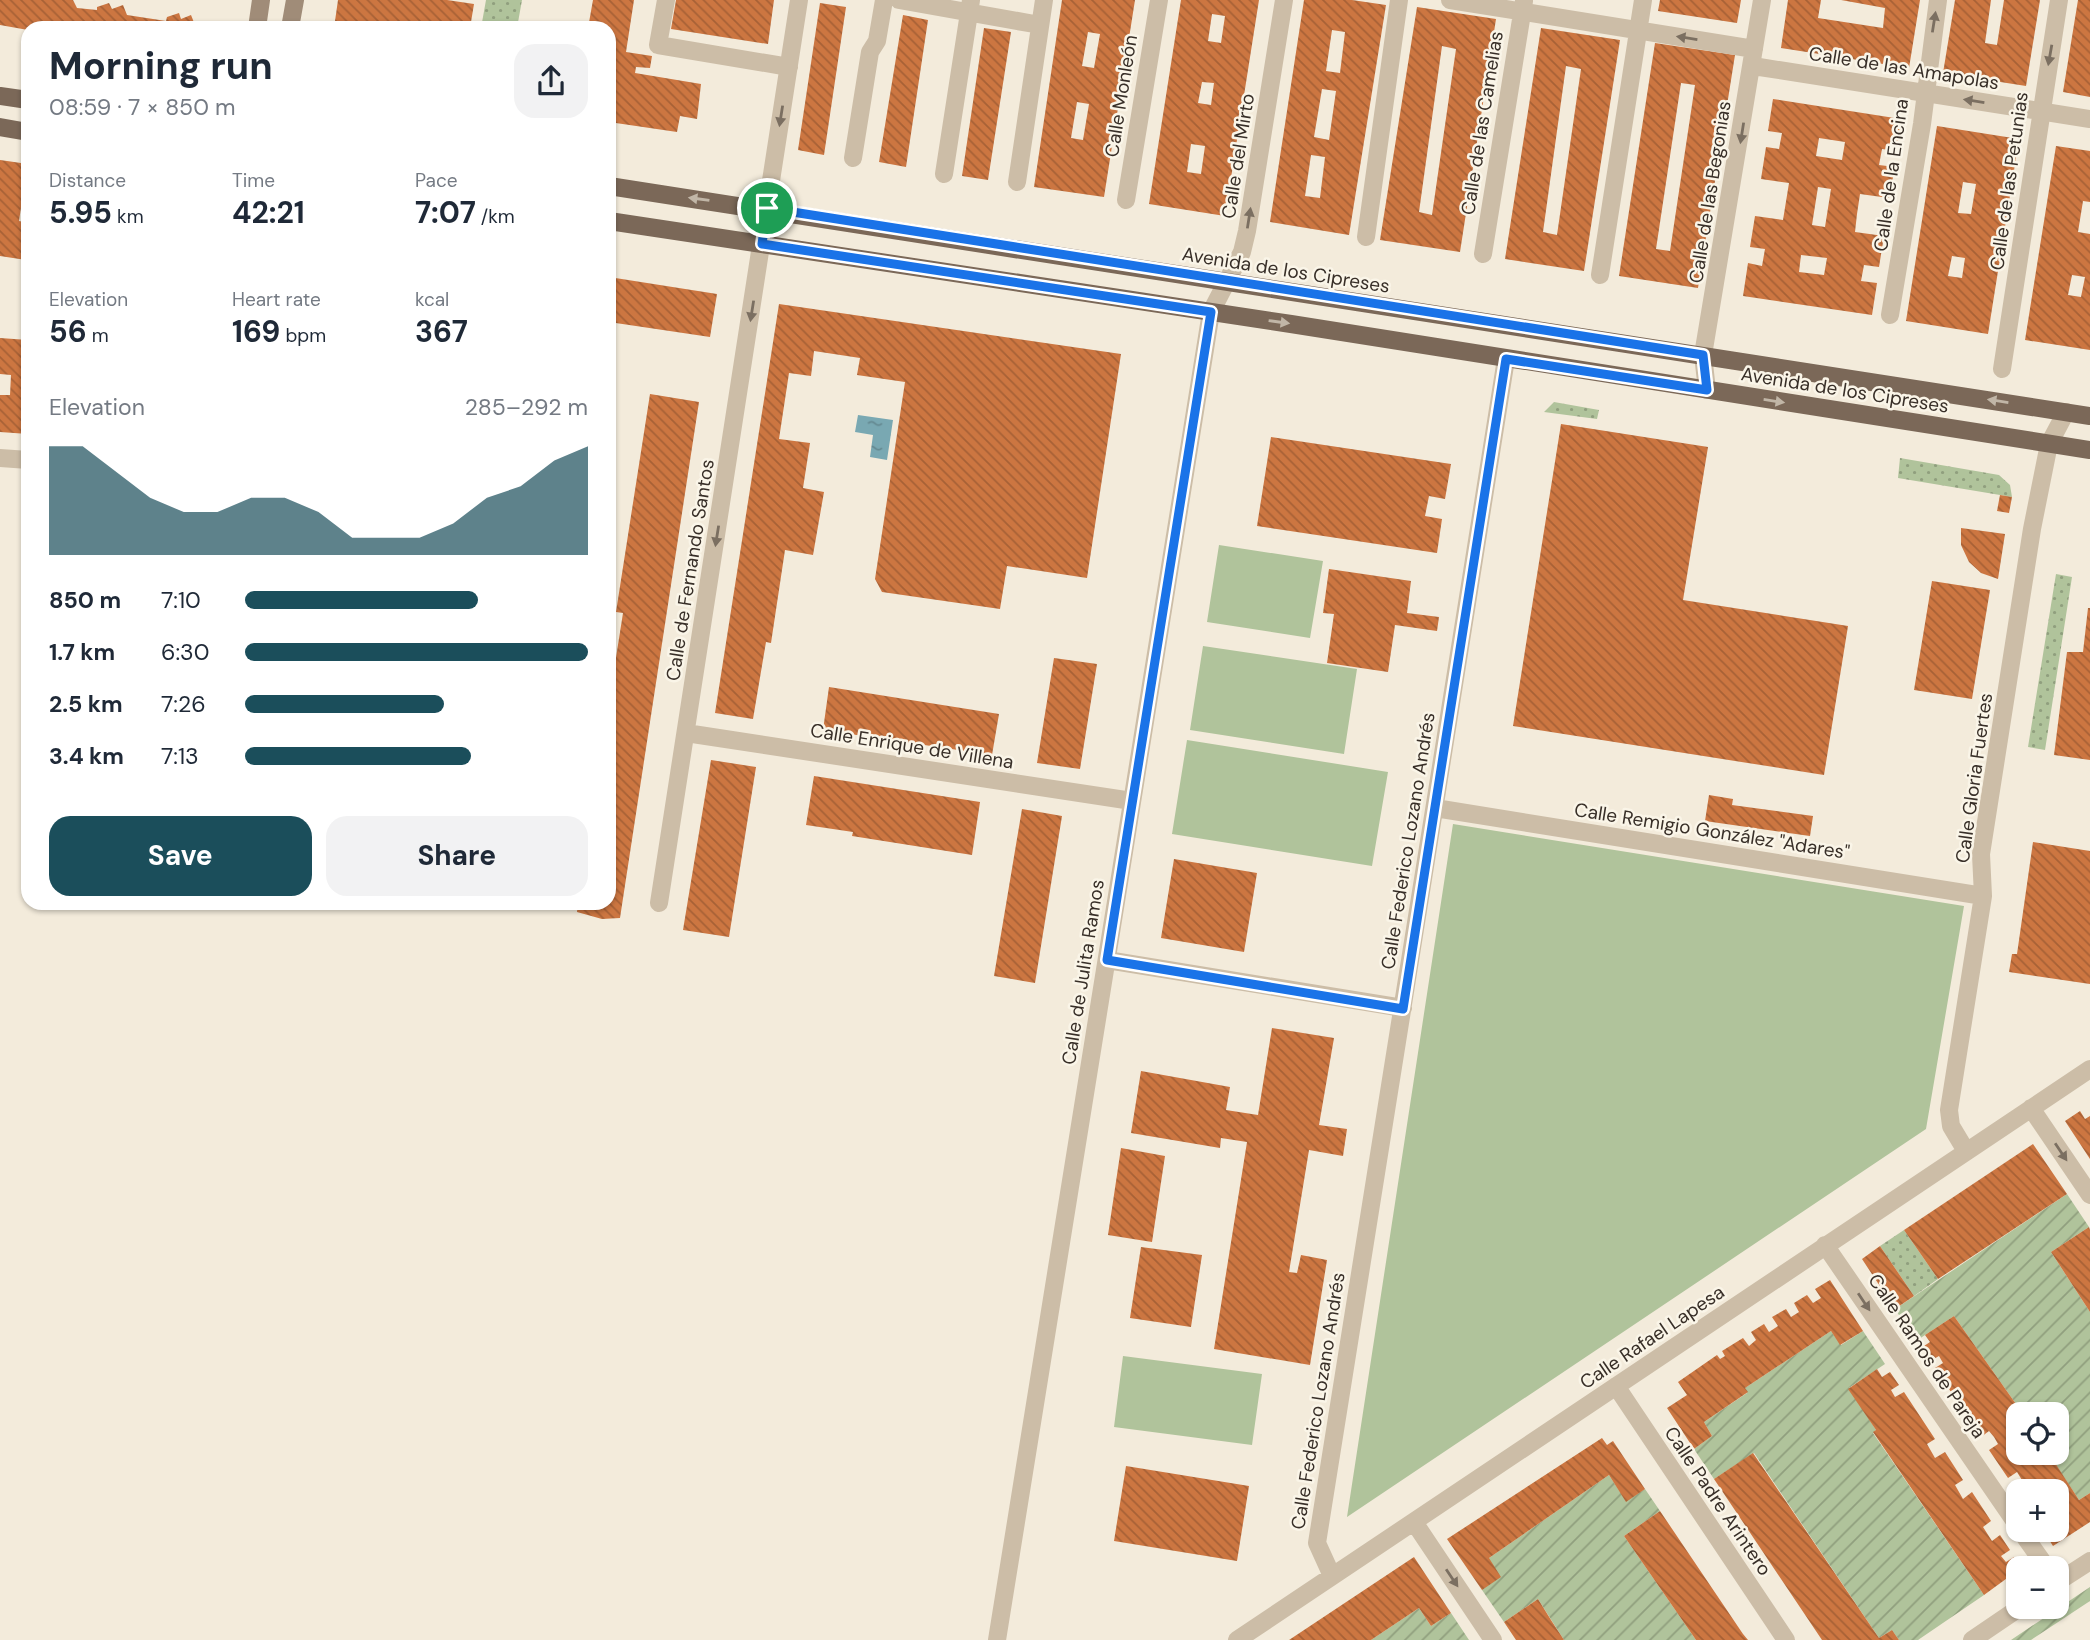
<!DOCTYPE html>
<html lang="en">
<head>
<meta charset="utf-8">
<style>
  :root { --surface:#fff; --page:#f2f2f3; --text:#1f2937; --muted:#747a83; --accent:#1b4e5b }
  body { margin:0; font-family:"DM Sans",sans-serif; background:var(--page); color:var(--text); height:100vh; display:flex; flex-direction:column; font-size:26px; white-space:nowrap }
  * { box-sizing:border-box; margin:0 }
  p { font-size:23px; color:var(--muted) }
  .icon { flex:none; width:38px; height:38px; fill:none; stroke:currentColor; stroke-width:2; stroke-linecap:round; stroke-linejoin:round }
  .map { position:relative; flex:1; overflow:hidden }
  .side { position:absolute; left:21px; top:21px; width:595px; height:889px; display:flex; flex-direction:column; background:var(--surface); border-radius:21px; box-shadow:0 2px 5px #0004 }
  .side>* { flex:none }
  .fabs { position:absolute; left:2006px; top:1402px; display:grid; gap:14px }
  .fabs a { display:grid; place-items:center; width:63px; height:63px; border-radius:14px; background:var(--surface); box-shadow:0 2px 5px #0004; font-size:35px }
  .pin { position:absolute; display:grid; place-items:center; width:60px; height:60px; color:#fff; margin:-30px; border:4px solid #fff; border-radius:50%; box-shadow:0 2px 7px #0007 }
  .round { display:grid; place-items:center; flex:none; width:74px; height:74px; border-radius:21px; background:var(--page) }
  .headline { display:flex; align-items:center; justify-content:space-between; height:119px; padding:0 28px }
  h1 { font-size:38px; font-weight:700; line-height:52px }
  .metrics { display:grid; grid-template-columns:repeat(3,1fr); gap:10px; height:119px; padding:7px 28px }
  .metrics div { display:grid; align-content:center }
  .metrics b { font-size:30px; font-weight:700 }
  .metrics small { font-size:19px; font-weight:400 }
  .metrics p { font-size:19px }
  .chart { height:196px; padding:14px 28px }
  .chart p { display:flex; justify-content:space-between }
  .chart svg { width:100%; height:126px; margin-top:7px; fill:var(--accent); opacity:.7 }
  .action { display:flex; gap:14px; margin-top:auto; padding:14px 28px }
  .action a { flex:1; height:80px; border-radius:21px; background:var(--accent); color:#fff; font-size:28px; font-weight:700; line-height:80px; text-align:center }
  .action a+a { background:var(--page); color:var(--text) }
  ul { padding:0 28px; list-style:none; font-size:23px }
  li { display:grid; grid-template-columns:112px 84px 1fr; align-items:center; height:52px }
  li i { height:18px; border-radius:9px; background:var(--accent) }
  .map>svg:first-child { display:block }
</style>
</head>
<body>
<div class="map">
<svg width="2090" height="1640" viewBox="0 0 2090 1640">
  <defs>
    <pattern id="grass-dots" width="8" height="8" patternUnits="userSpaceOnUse" patternTransform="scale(1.75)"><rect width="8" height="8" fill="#b0c39b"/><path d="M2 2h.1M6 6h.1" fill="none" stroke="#909f7e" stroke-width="1.8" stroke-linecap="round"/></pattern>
    <pattern id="garden-furrows" width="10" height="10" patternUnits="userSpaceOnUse" patternTransform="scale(1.75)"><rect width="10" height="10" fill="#b0c39b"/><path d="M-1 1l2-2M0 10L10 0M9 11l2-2" fill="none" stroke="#909f7e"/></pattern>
    <pattern id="water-ripples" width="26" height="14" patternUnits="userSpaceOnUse" patternTransform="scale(1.75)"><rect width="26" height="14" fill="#79a8b2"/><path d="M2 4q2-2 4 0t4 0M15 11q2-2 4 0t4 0" fill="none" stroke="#648991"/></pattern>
    <pattern id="building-back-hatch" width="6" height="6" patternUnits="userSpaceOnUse" patternTransform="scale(1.75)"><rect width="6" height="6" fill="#cc7641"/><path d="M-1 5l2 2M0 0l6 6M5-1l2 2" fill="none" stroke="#a76136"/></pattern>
  </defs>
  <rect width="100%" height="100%" fill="#f3ebdb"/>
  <!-- grass -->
  <path fill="url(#grass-dots)" d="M 486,0 L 522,0 L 517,28 L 481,28 Z
    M 1554,402 L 1599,410 L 1597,419 L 1544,412 Z
    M 1900,458 L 1999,475 L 2010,485 L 2012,497 L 1898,478 Z
    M 2056,574 L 2072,577 L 2045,750 L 2028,747 Z
    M 1904,1230 L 1938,1279 L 1914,1296 L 1880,1246 Z"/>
  <!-- garden -->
  <path fill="url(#garden-furrows)" d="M 2067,1194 L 2089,1227 L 2051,1252 L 2090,1312 L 2090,1493 L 2079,1500 L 2048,1453 L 2056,1452 L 2056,1414 L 2023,1414 L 1954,1316 L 1916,1341 L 1895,1309 Z
    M 1831,1331 L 1841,1345 L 1863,1331 L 1885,1364 L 1849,1388 L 1876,1430 L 1873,1433 L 1984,1595 L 1918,1640 L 1899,1640 L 1892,1630 L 1879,1638 L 1754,1453 L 1714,1479 L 1694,1449 L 1712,1436 L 1704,1422 L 1747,1393 L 1745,1388 Z
    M 1609,1475 L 1626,1501 L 1645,1489 L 1660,1511 L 1624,1536 L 1696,1640 L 1564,1640 L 1538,1599 L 1504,1622 L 1482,1590 L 1489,1558 Z
    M 2090,1587 L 2090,1601 L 2031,1640 L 2011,1640 Z
    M 1419,1608 L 1431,1626 L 1451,1613 L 1469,1640 L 1371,1640 Z"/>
  <!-- pitch -->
  <path fill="#b0c39b" d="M 1219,545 L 1323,561 L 1310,638 L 1207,622 Z
    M 1203,646 L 1357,669 L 1344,754 L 1190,730 Z
    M 1187,740 L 1388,772 L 1372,866 L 1172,834 Z
    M 1453,824 L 1964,906 L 1926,1129 L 1347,1517 Z
    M 1123,1356 L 1262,1374 L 1252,1445 L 1114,1427 Z"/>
  <!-- water -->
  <path fill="url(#water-ripples)" d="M 858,415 L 893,420 L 887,460 L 870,457 L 873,435 L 855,432 Z"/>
  <!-- building -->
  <path fill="url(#building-back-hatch)" fill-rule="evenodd" d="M 0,0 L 73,0 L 77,8 L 97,10 L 97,7 L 109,3 L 112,9 L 123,5 L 127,15 L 166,21 L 167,17 L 179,13 L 181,19 L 191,15 L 195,25 L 204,28 L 28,30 L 0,25 Z
    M 338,0 L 447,0 L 474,4 L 470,28 L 334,28 Z
    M 593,0 L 634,0 L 626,52 L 652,56 L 650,68 L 636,67 L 635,73 L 701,84 L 697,119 L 680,116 L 677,132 L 609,122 L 609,28 L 588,28 Z
    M 676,0 L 774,0 L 768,44 L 671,29 Z
    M 1062,0 L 1135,0 L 1104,197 L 1034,187 ZM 1088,32 L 1100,34 L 1094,68 L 1082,66 ZM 1077,102 L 1089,104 L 1083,140 L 1071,138 Z
    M 1181,0 L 1259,0 L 1225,216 L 1149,204 ZM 1212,14 L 1225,16 L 1221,43 L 1208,41 ZM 1202,82 L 1214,83 L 1211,105 L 1198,103 ZM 1191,144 L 1205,146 L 1201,174 L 1187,172 Z
    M 1304,0 L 1352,0 L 1386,5 L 1349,235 L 1270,222 ZM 1332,30 L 1345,32 L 1340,73 L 1326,71 ZM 1322,89 L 1336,91 L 1329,140 L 1314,137 ZM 1311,155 L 1325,157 L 1320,198 L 1305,196 Z
    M 1660,0 L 1741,0 L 1737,23 L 1658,11 Z
    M 1788,0 L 1821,0 L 1818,18 L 1883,28 L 1885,8 L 1841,0 L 1920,0 L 1909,68 L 1781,48 Z
    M 1955,0 L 1991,0 L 1985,43 L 1997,45 L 2004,0 L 2040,0 L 2026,86 L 1943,73 Z
    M 2078,0 L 2090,0 L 2090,97 L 2063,92 Z
    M 820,3 L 846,7 L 824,155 L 798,150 Z
    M 1417,7 L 1496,19 L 1460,252 L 1380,240 ZM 1442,46 L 1456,49 L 1432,215 L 1419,212 Z
    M 903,15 L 928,20 L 906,167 L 879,162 Z
    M 984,28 L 1011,32 L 988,180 L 962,176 Z
    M 1541,28 L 1620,40 L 1584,271 L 1505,259 ZM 1566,66 L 1581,69 L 1557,235 L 1543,232 Z
    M 1655,43 L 1735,55 L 1698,288 L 1619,276 ZM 1681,83 L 1695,85 L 1670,251 L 1656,249 Z
    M 1773,99 L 1901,119 L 1896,151 L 1882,149 L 1879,165 L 1895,167 L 1889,198 L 1860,194 L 1857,214 L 1855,232 L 1884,236 L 1879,267 L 1864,265 L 1861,281 L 1877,283 L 1872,315 L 1743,296 L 1748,263 L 1762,266 L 1765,249 L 1750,247 L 1755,216 L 1783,220 L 1789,183 L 1761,179 L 1766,147 L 1779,149 L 1782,133 L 1768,131 ZM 1819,138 L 1845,142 L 1842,160 L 1816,156 ZM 1818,187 L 1831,189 L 1825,227 L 1812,225 ZM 1801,255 L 1827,258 L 1824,275 L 1799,272 Z
    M 1937,126 L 2019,139 L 1988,334 L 1906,321 ZM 1963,182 L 1976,184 L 1971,214 L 1958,213 ZM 1952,256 L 1965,258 L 1962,278 L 1948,276 Z
    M 2056,146 L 2090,151 L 2090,202 L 2083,201 L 2078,232 L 2090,234 L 2090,350 L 2025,340 ZM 2072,275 L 2085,277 L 2081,297 L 2068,295 Z
    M 0,160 L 28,164 L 28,202 L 22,201 L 19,221 L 28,223 L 26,260 L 0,256 Z
    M 609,277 L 717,294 L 710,337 L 609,322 Z
    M 779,304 L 1121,354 L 1087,578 L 1007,566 L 1000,609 L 882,592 L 875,579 L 905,382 L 857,375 L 860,358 L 814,351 L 811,376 L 789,373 L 779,439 L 810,443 L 803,488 L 824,492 L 813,555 L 785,550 L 771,643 L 766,642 L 753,719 L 715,713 Z
    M 0,338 L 28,340 L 28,434 L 0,432 L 0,395 L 10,395 L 11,375 L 0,374 Z
    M 650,394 L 699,402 L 620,918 L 602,919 L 577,912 L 578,903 L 609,903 L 609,702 L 623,613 L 616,612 Z
    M 1561,424 L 1708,447 L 1683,600 L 1848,626 L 1824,775 L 1513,726 Z
    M 1271,437 L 1451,464 L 1445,499 L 1429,496 L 1425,516 L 1442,519 L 1437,553 L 1257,526 Z
    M 2000,495 L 2012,497 L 2009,513 L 1997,511 Z
    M 1961,528 L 2005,534 L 1998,579 L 1981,573 L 1969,562 L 1961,545 Z
    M 1329,569 L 1411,581 L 1407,613 L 1439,617 L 1437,631 L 1395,625 L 1388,672 L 1327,663 L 1334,614 L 1323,613 Z
    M 1932,581 L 1990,590 L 1972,699 L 1914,690 Z
    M 2088,608 L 2090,608 L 2090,760 L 2054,755 L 2067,652 L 2083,652 Z
    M 1054,658 L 1097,664 L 1080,769 L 1037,763 Z
    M 829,687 L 999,714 L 992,755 L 823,730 Z
    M 711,760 L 756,767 L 729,937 L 683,930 Z
    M 814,776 L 980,802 L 972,855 L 852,836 L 853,832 L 806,825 Z
    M 1709,795 L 1733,799 L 1732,805 L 1813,816 L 1810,836 L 1705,821 Z
    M 1022,809 L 1062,816 L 1035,983 L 994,976 Z
    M 2033,842 L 2090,851 L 2090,984 L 2009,972 L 2012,954 L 2017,954 Z
    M 1174,859 L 1257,873 L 1244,952 L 1161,938 Z
    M 1272,1028 L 1334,1038 L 1319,1125 L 1347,1129 L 1343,1156 L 1309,1150 L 1289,1272 L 1297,1273 L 1301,1255 L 1327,1260 L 1310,1365 L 1214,1349 L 1247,1142 L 1221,1138 L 1220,1148 L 1131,1133 L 1141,1071 L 1230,1087 L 1226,1110 L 1258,1115 Z
    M 2080,1111 L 2085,1119 L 2090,1116 L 2090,1159 L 2065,1121 Z
    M 2033,1144 L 2067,1194 L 1938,1279 L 1904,1230 Z
    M 1121,1148 L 1165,1156 L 1152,1242 L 1108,1235 Z
    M 2089,1227 L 2090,1230 L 2090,1312 L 2051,1252 Z
    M 1880,1246 L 1914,1296 L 1895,1309 L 1862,1259 Z
    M 1141,1247 L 1202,1255 L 1191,1327 L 1130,1318 Z
    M 1830,1280 L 1863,1331 L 1840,1345 L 1831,1331 L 1745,1388 L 1748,1392 L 1704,1422 L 1712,1436 L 1694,1449 L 1667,1408 L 1687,1395 L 1678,1382 L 1717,1355 L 1720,1359 L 1725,1356 L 1722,1351 L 1743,1338 L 1749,1346 L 1756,1340 L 1751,1332 L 1764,1324 L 1769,1332 L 1778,1326 L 1772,1317 L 1786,1309 L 1791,1317 L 1799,1312 L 1794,1303 L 1807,1295 L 1813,1303 L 1821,1298 L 1815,1289 Z
    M 1954,1316 L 2023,1414 L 2018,1414 L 2018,1452 L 2048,1452 L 2079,1500 L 2090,1493 L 2090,1522 L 2053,1546 L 2044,1532 L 2056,1530 L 2056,1491 L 2017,1491 L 2025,1485 L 2017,1472 L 2008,1478 L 1989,1450 L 1998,1444 L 1994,1437 L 1989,1431 L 1981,1437 L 1935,1368 L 1943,1363 L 1939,1356 L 1930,1361 L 1921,1348 L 1930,1342 L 1925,1335 Z
    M 1877,1369 L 1882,1377 L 1890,1372 L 1899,1385 L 1891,1390 L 1895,1397 L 1904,1392 L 1935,1439 L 1927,1444 L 1935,1458 L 1945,1452 L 1963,1480 L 1955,1485 L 1963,1499 L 1972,1492 L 1991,1521 L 1983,1527 L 1992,1541 L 2000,1535 L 2010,1550 L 2001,1556 L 2006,1562 L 2014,1557 L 2021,1568 L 1984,1595 L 1873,1432 L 1876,1430 L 1848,1389 Z
    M 1602,1438 L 1607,1445 L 1613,1441 L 1645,1489 L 1626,1502 L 1609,1475 L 1489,1558 L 1501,1577 L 1482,1590 L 1447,1539 Z
    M 1753,1453 L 1879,1638 L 1892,1630 L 1899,1640 L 1822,1640 L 1714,1479 Z
    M 1126,1466 L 1249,1486 L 1237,1561 L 1114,1541 Z
    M 1660,1511 L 1743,1634 L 1748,1640 L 1696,1640 L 1624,1536 Z
    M 1414,1557 L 1451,1613 L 1431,1626 L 1419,1608 L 1371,1640 L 1289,1640 Z
    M 1538,1599 L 1551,1620 L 1564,1640 L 1516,1640 L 1504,1622 Z"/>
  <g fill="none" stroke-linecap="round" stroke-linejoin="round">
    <!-- street -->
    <path stroke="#ccbda7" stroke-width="18" d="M 666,0 L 658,45 L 789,67
      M 899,0 L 1040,25
      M 1450,0 L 1754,49
      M 1753,66 L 2090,119
      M 853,158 L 870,52 L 877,41 L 884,0
      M 944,174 L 971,0
      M 1017,182 L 1044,0
      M 1126,200 L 1159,0
      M 1366,237 L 1399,0
      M 1483,254 L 1524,1
      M 1600,275 L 1643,0
      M 1890,315 L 1922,124 L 1938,0
      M 2002,369 L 2059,0
      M 1707,390 L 1703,355 L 1762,0
      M 0,458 L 28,460
      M 686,733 L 1132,801
      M 1435,808 L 1983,896
      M 659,903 L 799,0
      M 1107,960 L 1403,1008
      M 2031,1108 L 2090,1195
      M 1966,1151 L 1951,1126 L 1949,1110 L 1983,896 L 1981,854 L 2032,529 L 2049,444 L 2066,412
      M 1825,1245 L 2018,1526
      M 1616,1386 L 1786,1640
      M 1414,1522 L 1493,1640
      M 2020,1530 L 2047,1568
      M 1332,1576 L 1317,1543 L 1506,359
      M 2056,1583 L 2090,1561
      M 997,1640 L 1211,312 L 1242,252 L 1247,231 L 1284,0
      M 1237,1640 L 2090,1069
      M 1972,1640 L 2022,1606"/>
    <!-- secondary -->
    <path stroke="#a08c78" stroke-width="18" d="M 257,28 L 261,0
      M 290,28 L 295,0"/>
    <!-- primary -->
    <path stroke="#7b6858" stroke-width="18" d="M 0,96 L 28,100
      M 0,127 L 28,132
      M 609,186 L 2090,416
      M 609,221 L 1291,324 L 2090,450"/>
  </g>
  <!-- one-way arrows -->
  <defs><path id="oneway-solid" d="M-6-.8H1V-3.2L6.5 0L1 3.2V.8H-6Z" transform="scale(1.75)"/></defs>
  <g fill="#7b6f61">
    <use href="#oneway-solid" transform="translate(1934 22) rotate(-81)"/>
    <use href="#oneway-solid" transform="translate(1687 38) rotate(-171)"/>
    <use href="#oneway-solid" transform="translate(2050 55) rotate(100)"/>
    <use href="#oneway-solid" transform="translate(1974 101) rotate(-171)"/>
    <use href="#oneway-solid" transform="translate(781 116) rotate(99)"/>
    <use href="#oneway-solid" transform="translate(1742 133) rotate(99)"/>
    <use href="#oneway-solid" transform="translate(1249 218) rotate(-81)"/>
    <use href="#oneway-solid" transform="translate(752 311) rotate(99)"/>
    <use href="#oneway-solid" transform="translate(717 536) rotate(99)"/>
    <use href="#oneway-solid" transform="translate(2061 1152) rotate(56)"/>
    <use href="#oneway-solid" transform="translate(1864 1302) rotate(56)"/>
    <use href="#oneway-solid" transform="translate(1452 1578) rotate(56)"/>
  </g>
  <g fill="#c1b6a7">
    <use href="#oneway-solid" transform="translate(699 199) rotate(-172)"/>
    <use href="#oneway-solid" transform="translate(1279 322) rotate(8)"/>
    <use href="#oneway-solid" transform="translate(1774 401) rotate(9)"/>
    <use href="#oneway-solid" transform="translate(1998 401) rotate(-171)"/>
  </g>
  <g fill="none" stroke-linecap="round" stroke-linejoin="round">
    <defs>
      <path id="route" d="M 767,208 L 1703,355 L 1707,390 L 1506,359 L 1403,1009 L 1107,960 L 1211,312 L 762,244 Z"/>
    </defs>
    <!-- route casing -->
    <use href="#route" stroke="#fff" stroke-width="14"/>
    <!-- route -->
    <use href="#route" stroke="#1a73e8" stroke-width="9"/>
  </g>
  <g text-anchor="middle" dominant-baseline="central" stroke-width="5" stroke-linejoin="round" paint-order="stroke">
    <!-- street labels -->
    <g font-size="19" fill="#382f28" stroke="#faf5e8">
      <text transform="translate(1904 68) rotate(9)">Calle de las Amapolas</text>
      <text transform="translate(1121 96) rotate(-81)">Calle Monleón</text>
      <text transform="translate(1482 123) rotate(-81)">Calle de las Camelias</text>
      <text transform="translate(1238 156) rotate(-81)">Calle del Mirto</text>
      <text transform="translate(1891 175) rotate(-82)">Calle de la Encina</text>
      <text transform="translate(2009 181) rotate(-82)">Calle de las Petunias</text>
      <text transform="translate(1710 192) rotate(-81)">Calle de las Begonias</text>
      <text transform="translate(1286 270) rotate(9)">Avenida de los Cipreses</text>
      <text transform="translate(1845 390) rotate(9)">Avenida de los Cipreses</text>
      <text transform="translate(690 570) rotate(-81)">Calle de Fernando Santos</text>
      <text transform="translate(912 746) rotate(9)">Calle Enrique de Villena</text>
      <text transform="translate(1974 778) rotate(-82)">Calle Gloria Fuertes</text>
      <text transform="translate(1712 831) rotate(9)">Calle Remigio González "Adares"</text>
      <text transform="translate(1408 841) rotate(-81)">Calle Federico Lozano Andrés</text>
      <text transform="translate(1083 972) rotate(-81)">Calle de Julita Ramos</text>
      <text transform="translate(1652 1337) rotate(-34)">Calle Rafael Lapesa</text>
      <text transform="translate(1927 1356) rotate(56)">Calle Ramos de Pareja</text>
      <text transform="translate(1318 1401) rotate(-81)">Calle Federico Lozano Andrés</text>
      <text transform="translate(1718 1501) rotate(56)">Calle Padre Arintero</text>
    </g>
  </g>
</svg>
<div class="fabs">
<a><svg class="icon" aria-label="locate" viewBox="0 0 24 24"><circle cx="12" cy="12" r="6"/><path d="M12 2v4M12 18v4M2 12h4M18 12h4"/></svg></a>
<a>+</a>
<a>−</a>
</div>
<div class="pin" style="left:767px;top:208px;background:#1e9e55"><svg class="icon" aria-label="arrive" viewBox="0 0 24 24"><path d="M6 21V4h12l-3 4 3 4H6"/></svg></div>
<section class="side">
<div class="headline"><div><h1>Morning run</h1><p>08:59 · 7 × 850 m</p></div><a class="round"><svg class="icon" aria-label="share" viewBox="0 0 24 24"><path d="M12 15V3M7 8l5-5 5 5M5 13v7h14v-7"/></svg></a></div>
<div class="metrics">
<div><p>Distance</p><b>5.95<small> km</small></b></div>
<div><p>Time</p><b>42:21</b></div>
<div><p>Pace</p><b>7:07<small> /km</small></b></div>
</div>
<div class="metrics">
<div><p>Elevation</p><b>56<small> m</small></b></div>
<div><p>Heart rate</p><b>169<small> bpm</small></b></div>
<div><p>kcal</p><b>367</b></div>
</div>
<div class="chart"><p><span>Elevation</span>285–292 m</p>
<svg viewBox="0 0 160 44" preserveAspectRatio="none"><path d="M0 44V6L10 6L20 15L30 24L40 29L50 29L60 24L70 24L80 29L90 38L100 38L110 38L120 33L130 24L140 20L150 11L160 6V44z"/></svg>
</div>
<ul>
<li><b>850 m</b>7:10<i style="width:68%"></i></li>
<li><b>1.7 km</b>6:30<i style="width:100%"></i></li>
<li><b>2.5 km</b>7:26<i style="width:58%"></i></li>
<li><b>3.4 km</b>7:13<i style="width:66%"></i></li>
</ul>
<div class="action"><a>Save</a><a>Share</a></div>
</section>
</div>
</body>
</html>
